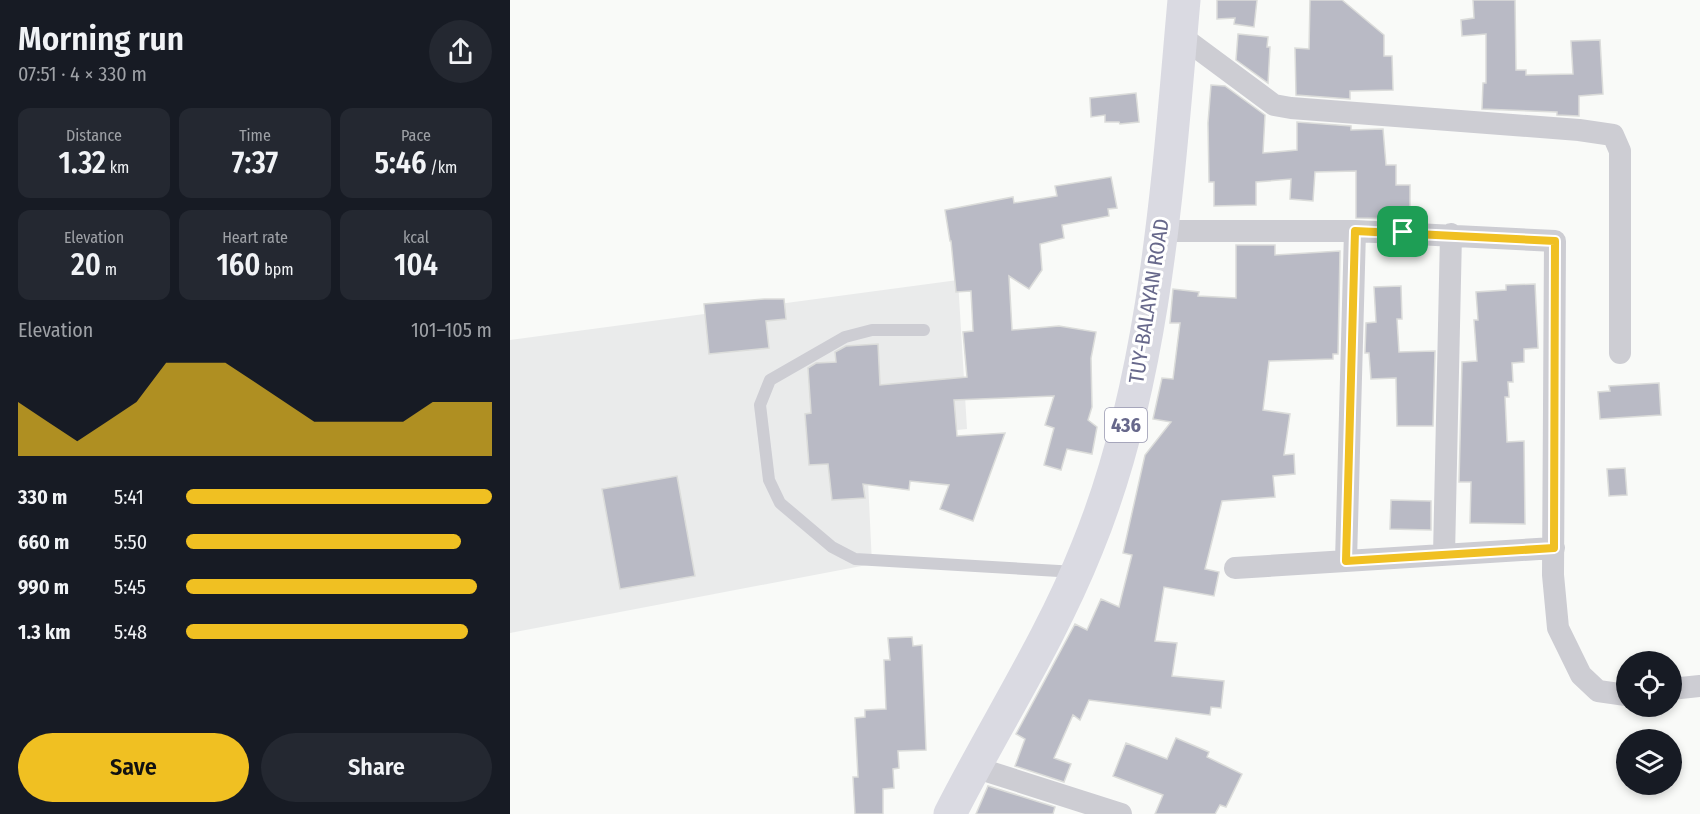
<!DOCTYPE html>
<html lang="en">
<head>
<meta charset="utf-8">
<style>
  :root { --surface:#171b24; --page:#242831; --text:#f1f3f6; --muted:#9ea1a6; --accent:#f0c022 }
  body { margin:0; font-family:"Fira Sans Condensed",sans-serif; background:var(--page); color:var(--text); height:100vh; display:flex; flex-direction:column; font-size:22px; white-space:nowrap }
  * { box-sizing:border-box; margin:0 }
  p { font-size:20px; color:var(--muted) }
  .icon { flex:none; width:33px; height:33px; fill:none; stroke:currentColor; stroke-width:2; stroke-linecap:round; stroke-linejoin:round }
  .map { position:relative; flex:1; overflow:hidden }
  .sheet { display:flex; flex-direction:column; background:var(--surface); width:510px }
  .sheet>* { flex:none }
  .buttons { position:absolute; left:1106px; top:651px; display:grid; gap:12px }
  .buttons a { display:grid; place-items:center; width:66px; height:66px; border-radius:50%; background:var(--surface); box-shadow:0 3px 9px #0003; font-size:30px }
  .pin { position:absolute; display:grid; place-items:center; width:51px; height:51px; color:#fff; margin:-26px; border-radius:12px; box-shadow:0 3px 9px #0006 }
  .round { display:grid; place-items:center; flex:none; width:63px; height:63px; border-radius:32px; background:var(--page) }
  .summary { display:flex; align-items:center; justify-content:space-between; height:102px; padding:0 18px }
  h1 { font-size:33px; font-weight:600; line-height:45px }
  .figures { display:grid; grid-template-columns:repeat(3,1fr); gap:9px; height:102px; padding:6px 18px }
  .figures div { display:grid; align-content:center; border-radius:12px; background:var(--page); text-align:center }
  .figures b { font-size:30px; font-weight:600 }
  .figures small { font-size:16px; font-weight:400 }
  .figures p { font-size:16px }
  .chart { height:168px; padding:12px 18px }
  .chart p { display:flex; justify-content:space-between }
  .chart svg { width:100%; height:108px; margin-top:6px; fill:var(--accent); opacity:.7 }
  .cta { display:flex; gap:12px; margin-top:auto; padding:12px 18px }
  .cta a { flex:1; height:69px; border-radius:36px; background:var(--accent); color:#111; font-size:24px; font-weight:600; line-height:69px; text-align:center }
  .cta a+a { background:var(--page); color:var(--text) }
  ul { padding:0 18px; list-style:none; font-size:20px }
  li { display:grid; grid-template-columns:96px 72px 1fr; align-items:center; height:45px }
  li i { height:15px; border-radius:8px; background:var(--accent) }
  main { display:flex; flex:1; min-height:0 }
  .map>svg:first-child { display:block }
</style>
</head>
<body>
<main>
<section class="sheet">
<div class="summary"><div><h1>Morning run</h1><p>07:51 · 4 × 330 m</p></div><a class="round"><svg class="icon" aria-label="share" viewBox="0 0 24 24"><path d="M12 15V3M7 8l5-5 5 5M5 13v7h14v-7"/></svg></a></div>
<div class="figures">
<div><p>Distance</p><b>1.32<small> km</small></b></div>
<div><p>Time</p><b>7:37</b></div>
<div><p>Pace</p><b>5:46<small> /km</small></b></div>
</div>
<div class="figures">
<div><p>Elevation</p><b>20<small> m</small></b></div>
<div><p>Heart rate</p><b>160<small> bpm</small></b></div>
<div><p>kcal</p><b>104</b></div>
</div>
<div class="chart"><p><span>Elevation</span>101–105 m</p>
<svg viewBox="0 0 160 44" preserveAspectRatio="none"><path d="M0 44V22L10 30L20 38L30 30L40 22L50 6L60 6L70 6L80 14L90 22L100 30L110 30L120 30L130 30L140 22L150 22L160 22V44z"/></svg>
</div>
<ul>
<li><b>330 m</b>5:41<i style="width:100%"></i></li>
<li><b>660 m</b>5:50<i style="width:90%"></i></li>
<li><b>990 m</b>5:45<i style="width:95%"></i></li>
<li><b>1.3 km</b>5:48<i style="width:92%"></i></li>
</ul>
<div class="cta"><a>Save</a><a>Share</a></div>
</section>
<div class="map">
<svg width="1190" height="814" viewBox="0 0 1190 814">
  <rect width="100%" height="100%" fill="#f9faf8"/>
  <!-- built -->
  <path fill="#eaebeb" d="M 448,280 L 457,429 L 356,439 L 362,564 L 0,633 L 0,340 Z"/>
  <!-- building -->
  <path fill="#b9bac5" stroke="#dbdcda" stroke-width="1.5" d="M 707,0 L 747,0 L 744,27 L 724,24 L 725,18 L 707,19 Z
    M 800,0 L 832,0 L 874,35 L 874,56 L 882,56 L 883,90 L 840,91 L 840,99 L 786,95 L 785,48 L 799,49 Z
    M 963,0 L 1005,0 L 1006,70 L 1016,70 L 1016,75 L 1063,74 L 1061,41 L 1090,40 L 1093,94 L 1069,96 L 1069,116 L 1047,115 L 1047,112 L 972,109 L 973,83 L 976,83 L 976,34 L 952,36 L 951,20 L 964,18 Z
    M 728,34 L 758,37 L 757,47 L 760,47 L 758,83 L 726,60 Z
    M 701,85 L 715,86 L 755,115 L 753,153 L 787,150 L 787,122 L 841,126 L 841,130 L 873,129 L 876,165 L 886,165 L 886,185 L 900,185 L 900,219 L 846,218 L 846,171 L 805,172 L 803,201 L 780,199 L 781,179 L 746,182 L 746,205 L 704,206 L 704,182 L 699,182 L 698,123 Z
    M 626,93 L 629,122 L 610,124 L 609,122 L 595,122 L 595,115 L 581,117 L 580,98 Z
    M 601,177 L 607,208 L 598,209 L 599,216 L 552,225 L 554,238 L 530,244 L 532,270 L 519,289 L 499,276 L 502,330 L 549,326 L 586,332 L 581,358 L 582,407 L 578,420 L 587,427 L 582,454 L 557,449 L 551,470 L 534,465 L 544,428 L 535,425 L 544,396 L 444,400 L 447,436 L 495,433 L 463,521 L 430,509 L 439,485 L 400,481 L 399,490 L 353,484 L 355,498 L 322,500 L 318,464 L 299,465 L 295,414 L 301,413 L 298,368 L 306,363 L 326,362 L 325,352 L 336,346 L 368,344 L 370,385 L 457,377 L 453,332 L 463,331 L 461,291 L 446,292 L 441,241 L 440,241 L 435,210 L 503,197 L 504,203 L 547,196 L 545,186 Z
    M 726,245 L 765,245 L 765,255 L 830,251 L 828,354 L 823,354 L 823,359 L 759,361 L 753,410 L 780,414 L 774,455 L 784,454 L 785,474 L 763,476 L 765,497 L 712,501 L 695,569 L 709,572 L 704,596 L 654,587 L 645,641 L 667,643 L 662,676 L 714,681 L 711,708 L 701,707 L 700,715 L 579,700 L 570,720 L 563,715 L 544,758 L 561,764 L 554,782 L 505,766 L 515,739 L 506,734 L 565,624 L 577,630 L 591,599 L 609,607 L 622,555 L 613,553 L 635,455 L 661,422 L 643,419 L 652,378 L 663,379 L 670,323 L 660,323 L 663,289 L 689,292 L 688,296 L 726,298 Z
    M 1025,284 L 1028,348 L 1014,349 L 1014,362 L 1002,363 L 1003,382 L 998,382 L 999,397 L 995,397 L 997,442 L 1014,441 L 1015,524 L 960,523 L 961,482 L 949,482 L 952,362 L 967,361 L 964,320 L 968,320 L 966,292 L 996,290 L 996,285 Z
    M 891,286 L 892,319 L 887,319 L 889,352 L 925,351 L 923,426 L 887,426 L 886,378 L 861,379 L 859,353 L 855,353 L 856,323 L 866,322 L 864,287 Z
    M 254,299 L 274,299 L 276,319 L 256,321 L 259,348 L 199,354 L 194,304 Z
    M 1149,383 L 1151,415 L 1090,419 L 1088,392 L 1100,391 L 1099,386 Z
    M 1115,468 L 1117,495 L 1099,496 L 1097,469 Z
    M 167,476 L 185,576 L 110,589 L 92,489 Z
    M 881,500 L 921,501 L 921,530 L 880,529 Z
    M 402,637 L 403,646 L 412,645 L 416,750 L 388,751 L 389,768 L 383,769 L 384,788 L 373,789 L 373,814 L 345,814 L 343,777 L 348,777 L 345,718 L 355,717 L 355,710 L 376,709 L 374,660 L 380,660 L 378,638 Z
    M 666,738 L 699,752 L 697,757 L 732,774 L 716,807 L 710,805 L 705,814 L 645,814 L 653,795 L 603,776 L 616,743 L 657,759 Z
    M 478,786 L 545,807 L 543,814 L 466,814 Z"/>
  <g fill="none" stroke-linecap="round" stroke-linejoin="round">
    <!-- service -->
    <path stroke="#cdcdd3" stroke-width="12" d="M 414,330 L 362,330 L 335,337 L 260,380 L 250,405 L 259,480 L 270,503 L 322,547 L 345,559 L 566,572"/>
    <!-- minor -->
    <path stroke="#cdcdd3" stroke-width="22" d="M 671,36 L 764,105 L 781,108 L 1069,130 L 1103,135 L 1110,151 L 1110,353
      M 652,231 L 845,231 L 1045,241 L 1043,575 L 1048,628 L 1071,675 L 1088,691 L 1116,695
      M 934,555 L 941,234
      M 836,561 L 845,231
      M 725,568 L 1044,548
      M 1161,689 L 1190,686
      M 464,767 L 611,814"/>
    <!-- primary -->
    <path stroke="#dadae2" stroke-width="33" d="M 440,814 C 485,725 540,641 577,548 C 646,380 658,179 674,0"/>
  </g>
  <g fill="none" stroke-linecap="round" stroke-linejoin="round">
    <defs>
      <path id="route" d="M 845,231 L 1045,241 L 1044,548 L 836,561 Z"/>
    </defs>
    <!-- route casing -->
    <use href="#route" stroke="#fff" stroke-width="12"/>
    <!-- route -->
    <use href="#route" stroke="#f0c022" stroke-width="8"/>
  </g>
  <g text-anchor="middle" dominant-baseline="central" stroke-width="6" stroke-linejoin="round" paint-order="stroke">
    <!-- shield labels -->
    <rect fill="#fff" stroke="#9595ae" stroke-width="1.5" x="595" y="408" width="42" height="34" rx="4.5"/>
    <g font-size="20" font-weight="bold" fill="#67688b">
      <text x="616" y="425">436</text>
    </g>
    <!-- street labels -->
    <g font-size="21" fill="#67688b" stroke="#fff">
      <text transform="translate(639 301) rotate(-81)">TUY-BALAYAN ROAD</text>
    </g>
  </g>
</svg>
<div class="buttons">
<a><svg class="icon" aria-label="locate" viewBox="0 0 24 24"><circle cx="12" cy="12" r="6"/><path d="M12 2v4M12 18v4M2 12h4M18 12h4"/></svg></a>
<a><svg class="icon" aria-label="layers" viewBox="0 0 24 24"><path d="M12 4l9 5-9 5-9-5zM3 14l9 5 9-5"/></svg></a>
</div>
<div class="pin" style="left:893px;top:232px;background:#1e9e55"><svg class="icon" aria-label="arrive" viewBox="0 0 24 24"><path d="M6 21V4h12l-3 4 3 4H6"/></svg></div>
</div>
</main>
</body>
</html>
